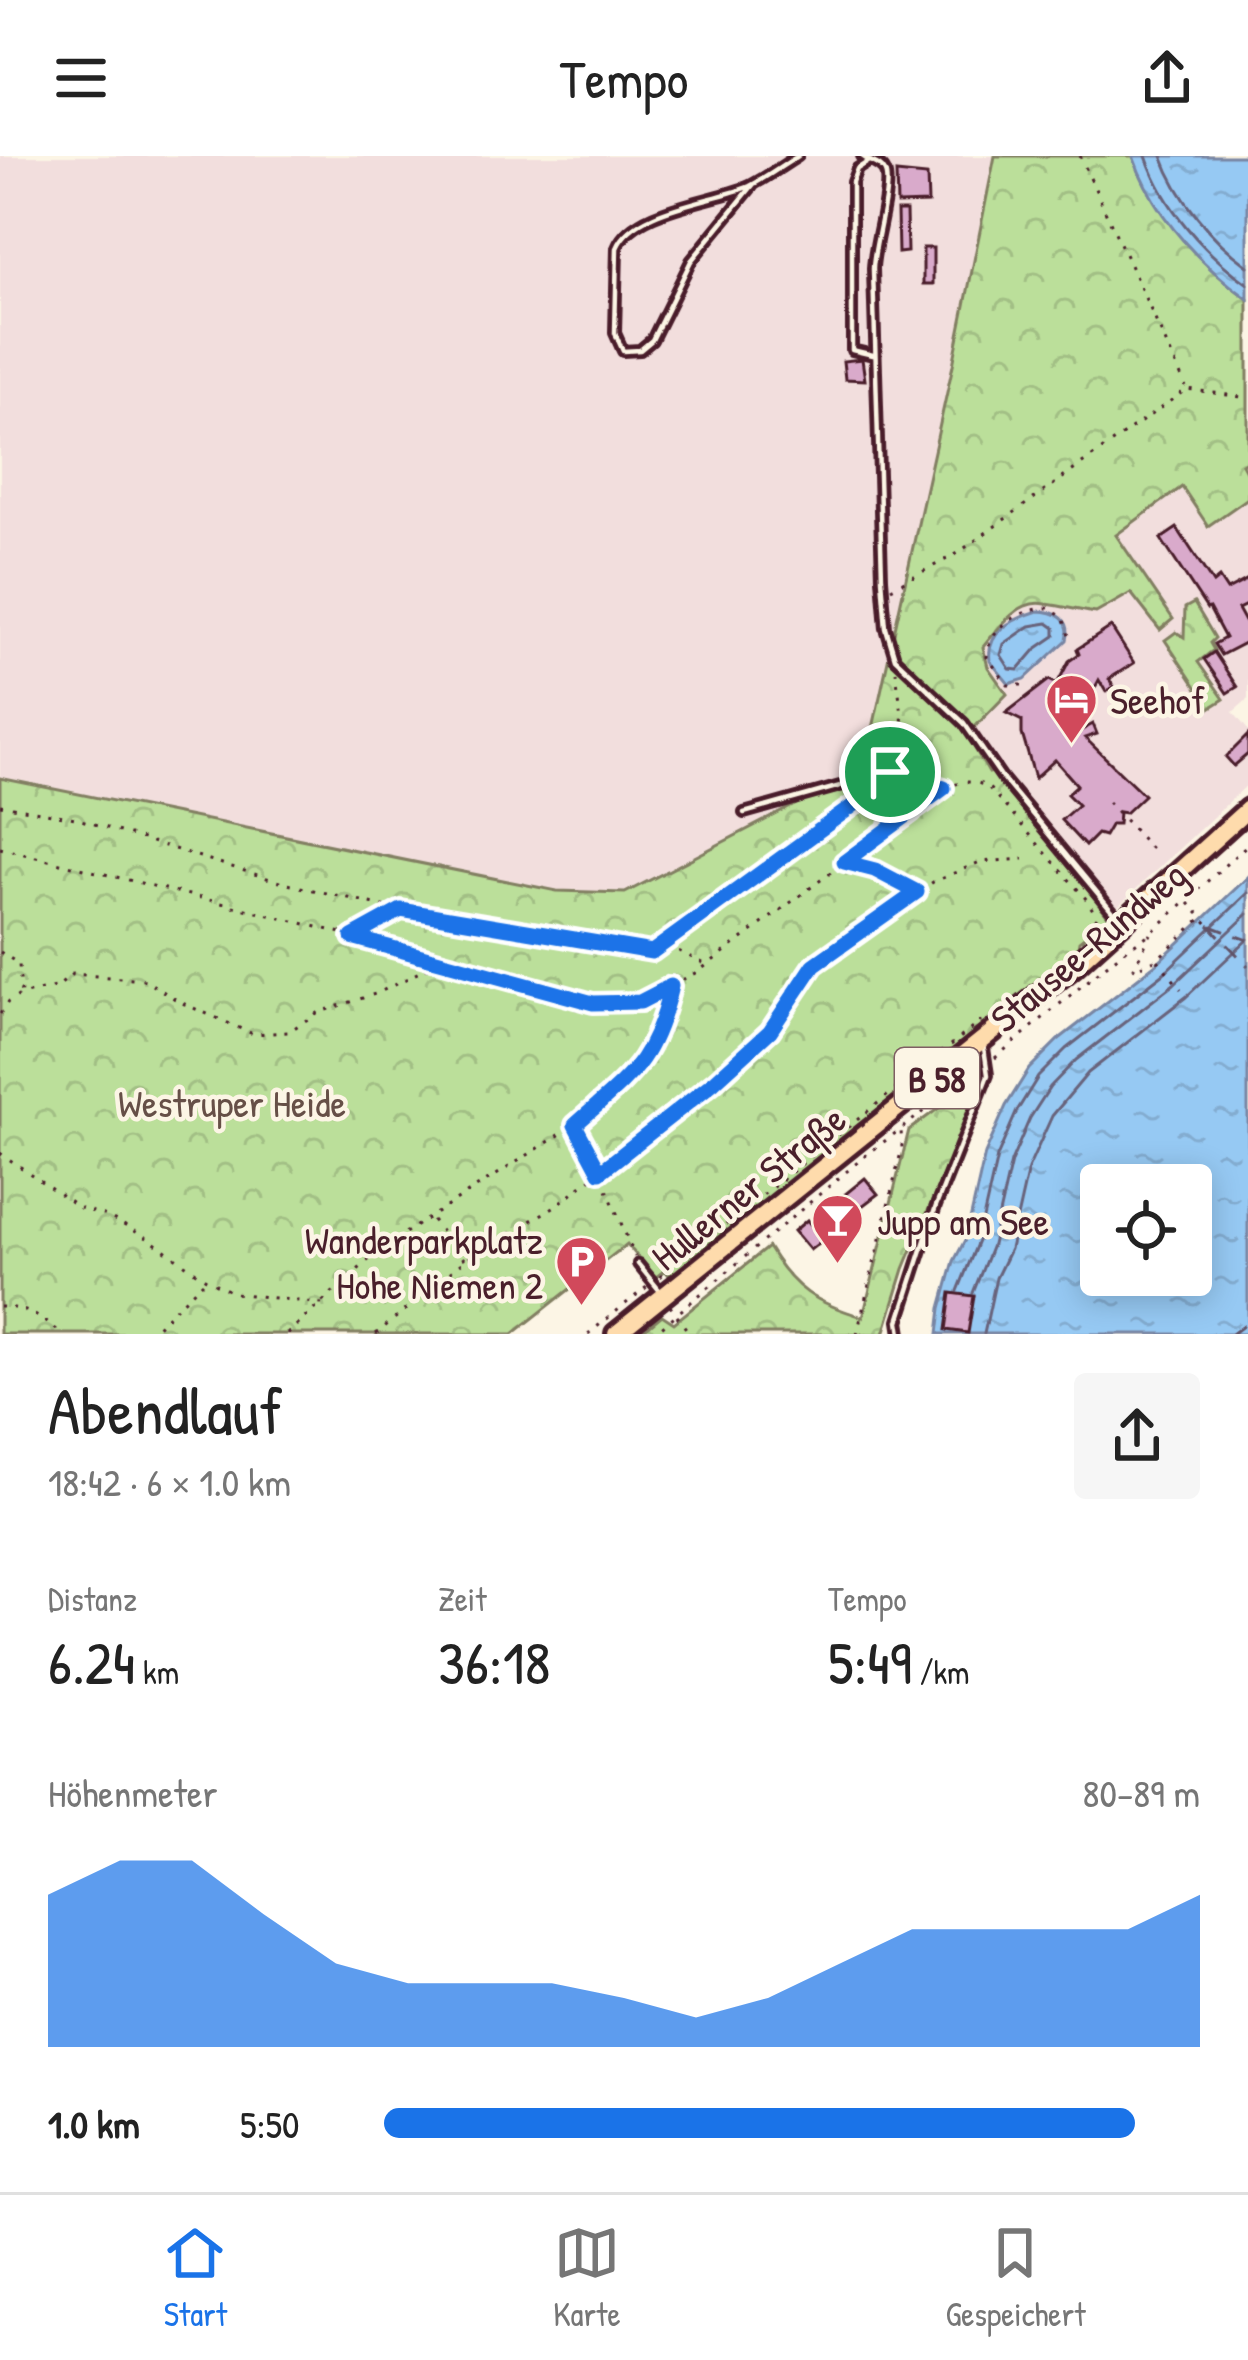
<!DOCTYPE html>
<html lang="de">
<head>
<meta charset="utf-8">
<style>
  :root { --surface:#fff; --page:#f6f6f6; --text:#222; --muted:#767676; --line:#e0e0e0; --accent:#1a73e8 }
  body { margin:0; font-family:"Patrick Hand",sans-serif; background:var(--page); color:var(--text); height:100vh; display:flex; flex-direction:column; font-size:45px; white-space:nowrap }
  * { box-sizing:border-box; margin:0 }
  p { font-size:39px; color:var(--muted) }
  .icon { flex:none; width:66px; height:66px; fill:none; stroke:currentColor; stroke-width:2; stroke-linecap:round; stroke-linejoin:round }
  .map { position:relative; height:1178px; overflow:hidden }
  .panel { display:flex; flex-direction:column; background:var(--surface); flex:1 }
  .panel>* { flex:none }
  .tools { position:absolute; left:1080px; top:1008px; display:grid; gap:24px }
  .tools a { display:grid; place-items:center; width:132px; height:132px; border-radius:12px; background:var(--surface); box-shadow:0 6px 30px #0003; font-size:60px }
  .pin { position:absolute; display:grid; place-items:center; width:102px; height:102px; color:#fff; margin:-51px; border:6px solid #fff; border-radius:50%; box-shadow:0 3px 12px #0007 }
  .round { display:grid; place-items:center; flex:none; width:126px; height:126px; border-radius:12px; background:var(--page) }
  .summary { display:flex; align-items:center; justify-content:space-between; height:204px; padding:0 48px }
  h1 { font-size:66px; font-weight:600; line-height:90px }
  .figures { display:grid; grid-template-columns:repeat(3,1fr); gap:18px; height:204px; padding:12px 48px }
  .figures div { display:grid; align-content:center }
  .figures b { font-size:60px; font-weight:600 }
  .figures small { font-size:33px; font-weight:400 }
  .figures p { font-size:33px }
  .chart { height:336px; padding:24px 48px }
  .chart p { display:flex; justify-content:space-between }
  .chart svg { width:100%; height:216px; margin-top:12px; fill:var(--accent); opacity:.7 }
  ul { padding:0 48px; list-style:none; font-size:39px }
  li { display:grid; grid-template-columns:192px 144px 1fr; align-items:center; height:90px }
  li i { height:30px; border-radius:15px; background:var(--accent) }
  header { display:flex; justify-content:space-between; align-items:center; height:156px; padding:0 48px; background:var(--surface); font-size:54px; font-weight:600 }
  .tab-bar { display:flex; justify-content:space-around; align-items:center; height:168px; border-top:3px solid var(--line); background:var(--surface); font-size:33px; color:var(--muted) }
  .tab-bar a { display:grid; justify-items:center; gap:6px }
  .tab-bar .active { color:var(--accent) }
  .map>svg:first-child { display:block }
</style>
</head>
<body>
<header><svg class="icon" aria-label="menu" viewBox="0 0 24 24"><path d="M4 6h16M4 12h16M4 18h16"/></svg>Tempo<svg class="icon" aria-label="share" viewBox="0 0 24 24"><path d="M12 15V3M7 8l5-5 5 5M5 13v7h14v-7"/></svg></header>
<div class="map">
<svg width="1248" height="1178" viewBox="0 0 1248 1178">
  <defs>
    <pattern id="forest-crowns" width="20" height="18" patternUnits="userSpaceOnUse" patternTransform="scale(3)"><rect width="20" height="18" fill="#bbdf9a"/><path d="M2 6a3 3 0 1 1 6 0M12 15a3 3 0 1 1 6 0" fill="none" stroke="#a2bf85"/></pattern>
    <pattern id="water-ripples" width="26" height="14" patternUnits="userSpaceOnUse" patternTransform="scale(3)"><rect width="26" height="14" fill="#96c9f3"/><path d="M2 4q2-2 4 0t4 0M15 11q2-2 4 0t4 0" fill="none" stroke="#83acd0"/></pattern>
  </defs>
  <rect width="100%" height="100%" fill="#fcf5e5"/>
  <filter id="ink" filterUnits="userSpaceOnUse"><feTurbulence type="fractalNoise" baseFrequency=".00833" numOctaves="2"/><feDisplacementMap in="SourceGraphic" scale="24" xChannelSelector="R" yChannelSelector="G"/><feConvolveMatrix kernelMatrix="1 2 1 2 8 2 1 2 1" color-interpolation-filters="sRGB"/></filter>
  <g filter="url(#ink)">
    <!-- built -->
    <path fill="#f2dedd" d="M 0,0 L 995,0 L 953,209 L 864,612 L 625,737 L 557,735 L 0,622 Z
      M 1183,330 L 1208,369 L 1248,342 L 1248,543 L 1233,556 L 1248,574 L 1248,628 L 1116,752 L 995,604 L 974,571 L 1007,538 L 988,512 L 982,490 L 1004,464 L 1033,445 L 1052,445 L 1096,457 L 1131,436 L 1159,473 L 1173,464 L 1115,379 Z"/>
    <!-- forest -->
    <path fill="url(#forest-crowns)" stroke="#827f62" stroke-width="3" d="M 995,0 L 1133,0 C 1153,56 1200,109 1248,143 L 1248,304 L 1242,308 L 1248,319 L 1248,342 L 1208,370 L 1182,331 L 1116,379 L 1173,463 L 1160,474 L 1131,437 L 1096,457 C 1030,447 1031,431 983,491 L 988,511 L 1007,538 L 967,579 L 989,617 L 996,615 L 1109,761 L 1079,785 L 1078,792 L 671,1122 L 665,1114 L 655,1122 L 627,1088 L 513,1178 L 0,1178 L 0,622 L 557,735 L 625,737 L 864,613 L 953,209 Z
      M 1194,447 L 1215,482 L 1210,487 L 1214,494 L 1198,506 L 1224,543 L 1210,552 L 1165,484 L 1176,476 L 1184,481 L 1185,452 Z
      M 984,919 L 904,1113 L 884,1178 L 639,1178 L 662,1159 L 674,1167 L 768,1091 C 794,1134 816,1147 863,1161 L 909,974 Z"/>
    <!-- water -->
    <path fill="url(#water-ripples)" stroke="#7885a3" stroke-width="3" fill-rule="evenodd" d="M 1133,0 L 1248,0 L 1248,143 C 1197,106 1154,60 1133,0 Z
      M 1038,455 C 1057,455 1072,464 1067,484 L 1025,523 L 1009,528 L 990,505 C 986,475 1013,463 1038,455 Z
      M 1248,721 L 1248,1178 L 938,1178 L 941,1152 L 954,1105 L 966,1082 L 985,998 L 1006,950 L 1029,913 L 1058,884 L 1156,808 ZM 1101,1029 L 1191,1029 L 1191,1119 L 1101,1119 Z"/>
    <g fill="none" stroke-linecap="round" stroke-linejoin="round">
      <!-- shore -->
      <path stroke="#68637b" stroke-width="3" d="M 1146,0 C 1164,52 1203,96 1248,128
        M 1162,0 C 1177,42 1212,84 1248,110
        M 1048,467 L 1055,472 L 1055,480 L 1036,493 L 1018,514 L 1010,513 L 1001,499 L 1004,488 L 1030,470 Z
        M 958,1135 L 978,1085 L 997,1001 L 1017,955 L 1038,921 L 1066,893 L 1164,817 L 1248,737
        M 973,1137 L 992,1089 L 1011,1006 L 1030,962 L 1050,931 L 1076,904 L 1174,828 L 1248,758
        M 984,1178 L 996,1122 L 1010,1093 L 1028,1013 L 1052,960 L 1088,917 L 1186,841 L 1248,783"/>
      <!-- ferry -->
      <path stroke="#615267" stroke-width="3" stroke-dasharray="15 12" stroke-linecap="butt" d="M 1209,769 L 1248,810
        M 1211,770 L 1248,784
        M 1232,1178 L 1248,1166"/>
    </g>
    <!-- building -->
    <path fill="#d9aacb" stroke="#4a1f2b" stroke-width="3" d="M 896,17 L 927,20 L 928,47 L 897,48 Z
      M 897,55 L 906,55 L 907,96 L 898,97 Z
      M 923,92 L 933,92 L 933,128 L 923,128 Z
      M 862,203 L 865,224 L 845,223 L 843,205 Z
      M 1177,372 L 1213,427 L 1219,422 L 1227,434 L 1248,423 L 1248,448 L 1238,453 L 1248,471 L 1248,485 L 1221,499 L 1214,488 L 1225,482 L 1209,452 L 1207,453 L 1161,383 Z
      M 1111,471 L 1134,507 L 1109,523 L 1114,531 L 1106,536 L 1099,524 L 1069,581 L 1093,568 L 1097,578 L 1085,582 L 1144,639 L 1125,657 L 1119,656 L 1118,668 L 1111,668 L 1104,680 L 1097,678 L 1085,690 L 1061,664 L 1078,649 L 1067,638 L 1077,629 L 1055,604 L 1035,622 L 1022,578 L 1022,565 L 1006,557 L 1049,524 L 1057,528 L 1069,505 L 1079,498 L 1077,493 Z
      M 1214,496 L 1237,531 L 1227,537 L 1204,503 Z
      M 1248,579 L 1248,598 L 1234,610 L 1226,601 Z
      M 865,1022 L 878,1038 L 845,1063 L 833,1048 Z
      M 807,1064 L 823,1084 L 810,1094 L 794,1075 Z
      M 951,1137 L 974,1140 L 968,1177 L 946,1174 Z"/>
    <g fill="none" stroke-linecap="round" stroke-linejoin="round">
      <defs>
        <path id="lane" d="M 862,0 C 869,6 881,7 885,16 C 892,32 873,90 873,113 L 882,422 L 886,472 L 895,502 L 964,567 L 1003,623 L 1119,763
          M 868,6 L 857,13 L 852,26 L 852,194 L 873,199
          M 753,29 L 691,105 L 652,184 L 640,194 L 623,195 L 615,177 L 617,92 C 633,52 713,46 750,30 C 766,22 782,10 798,0
          M 744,657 L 890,616
          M 638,1108 L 660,1135
          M 901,1178 L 899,1165 L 936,1050 L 988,919 L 984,892"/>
        <path id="primary" d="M 616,1178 L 1073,811 L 1248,653"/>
      </defs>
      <!-- lane casing -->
      <use href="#lane" stroke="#4a1f2b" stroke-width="14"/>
      <!-- primary casing -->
      <use href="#primary" stroke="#4a1f2b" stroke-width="26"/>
      <!-- path -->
      <path stroke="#4a1f2b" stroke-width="3" stroke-dasharray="3 9" stroke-linecap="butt" d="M 1080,0 L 1186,231
        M 891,432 L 955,399 L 1187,233 L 1248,242
        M 1022,529 L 1008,529 L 987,501 C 988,472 1020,453 1048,452 L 1063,461 L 1071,486
        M 894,611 C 911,586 899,545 896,515
        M 898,618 L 940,631
        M 1108,646 L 1154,696
        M 0,649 L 75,662 L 283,727 L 401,754 L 652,796 L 880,628
        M 0,692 L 390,789 L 594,847 L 640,846 L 699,815 L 944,632 C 962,626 972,622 989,632 L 1087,744 L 1097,761 L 1086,777
        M 848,708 L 875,714 L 916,736
        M 1189,747 L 1209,769
        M 1151,778 L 1133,813 L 1157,803 L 1202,762
        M 355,779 L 399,755
        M 668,790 L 707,809
        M 0,796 L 19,808 L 21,839 L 59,830 L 72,818 L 145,824 L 180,846 L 253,878 L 288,876 L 317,857 L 378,837 L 439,806
        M 1158,804 L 1181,833
        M 0,858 L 8,846 L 20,839
        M 995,902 L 1120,798 L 1151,777 L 1248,688
        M 575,969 L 600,1016 L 635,1101
        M 0,997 L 80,1052 L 107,1060 L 149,1083 L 206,1123 L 234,1137 L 322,1148
        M 432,1064 L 464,1103
        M 660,1121 L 981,865
        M 670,1150 L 690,1178
        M 0,1151 C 27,1151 42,1162 62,1178
        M 149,1178 L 204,1125
        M 287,1178 L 383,1091 L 575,969 L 627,923 L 650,897 L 670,832
        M 376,1178 L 465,1104 L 557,1049 L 714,926 L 770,875 L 814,810 L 933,726 L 980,706 L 1024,703
        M 588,1178 L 648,1130
        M 653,1178 L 865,1000 L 978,915
        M 857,1178 L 902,992 L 901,974"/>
      <!-- lane -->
      <use href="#lane" stroke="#fcf5e5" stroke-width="4.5"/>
      <!-- primary -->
      <use href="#primary" stroke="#fedbac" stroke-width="16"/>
    </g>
  </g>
  <g fill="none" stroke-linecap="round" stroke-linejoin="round" filter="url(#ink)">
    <defs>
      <path id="route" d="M 890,616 L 944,632 L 844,706 L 875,714 L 917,736 L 814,809 L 770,875 L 714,926 L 600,1016 L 575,969 C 632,918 653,907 671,830 L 640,846 L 593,847 L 352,781 L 401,754 L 652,796 L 865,641 Z"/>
    </defs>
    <!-- route casing -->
    <use href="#route" stroke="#fff" stroke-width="24"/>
    <!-- route -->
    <use href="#route" stroke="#1a73e8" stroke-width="15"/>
  </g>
  <!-- icons -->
  <defs>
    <symbol id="hotel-pin" viewBox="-11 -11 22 30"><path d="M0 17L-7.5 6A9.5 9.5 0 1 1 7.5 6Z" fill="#d1495b" stroke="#fcf5e5"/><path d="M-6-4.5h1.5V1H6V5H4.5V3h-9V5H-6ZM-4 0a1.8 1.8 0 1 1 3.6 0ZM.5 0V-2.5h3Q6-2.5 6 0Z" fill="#fff"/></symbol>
    <symbol id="bar-pin" viewBox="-11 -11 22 30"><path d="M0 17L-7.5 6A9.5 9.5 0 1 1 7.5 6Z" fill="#d1495b" stroke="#fcf5e5"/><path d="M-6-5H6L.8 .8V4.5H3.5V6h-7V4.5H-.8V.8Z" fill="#fff"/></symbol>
    <symbol id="parking-pin" viewBox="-11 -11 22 30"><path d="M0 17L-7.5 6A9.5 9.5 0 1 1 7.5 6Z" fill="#d1495b" stroke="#fcf5e5"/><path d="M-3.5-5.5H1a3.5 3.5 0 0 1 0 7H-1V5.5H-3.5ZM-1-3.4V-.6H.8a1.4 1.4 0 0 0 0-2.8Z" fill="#fff"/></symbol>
  </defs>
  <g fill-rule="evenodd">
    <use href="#hotel-pin" x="1042" y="514" width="59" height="81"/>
    <use href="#bar-pin" x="808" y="1034" width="59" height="81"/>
    <use href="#parking-pin" x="552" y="1076" width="59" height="81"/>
  </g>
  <g text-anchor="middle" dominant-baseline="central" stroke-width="9" stroke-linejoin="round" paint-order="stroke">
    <!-- shield labels -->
    <rect fill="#fcf5e5" stroke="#7f5f63" stroke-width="3" x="895" y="892" width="84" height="60" rx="9"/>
    <g font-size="36" font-weight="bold" fill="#4a1f2b">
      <text x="937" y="922">B 58</text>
    </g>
    <!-- poi labels -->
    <g font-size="39" fill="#4a1f2b" stroke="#fcf5e5" text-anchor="start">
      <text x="1110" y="543">Seehof</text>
      <text x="877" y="1064">Jupp am See</text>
      <text x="543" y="1083" text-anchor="end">Wanderparkplatz<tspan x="543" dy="45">Hohe Niemen 2</tspan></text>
    </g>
    <!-- street labels -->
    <g font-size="39" fill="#4a1f2b" stroke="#fcf5e5">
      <text transform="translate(1088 790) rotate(-40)">Stausee-Rundweg</text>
      <text transform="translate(748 1031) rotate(-39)">Hullerner Straße</text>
    </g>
    <!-- park labels -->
    <g font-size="39" fill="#664f47" stroke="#fcf5e5">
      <text x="232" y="946">Westruper Heide</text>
    </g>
  </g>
</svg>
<div class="tools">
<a><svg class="icon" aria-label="locate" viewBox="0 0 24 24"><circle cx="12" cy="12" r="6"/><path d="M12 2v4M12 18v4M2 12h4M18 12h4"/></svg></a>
</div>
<div class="pin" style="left:890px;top:616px;background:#1e9e55"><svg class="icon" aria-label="arrive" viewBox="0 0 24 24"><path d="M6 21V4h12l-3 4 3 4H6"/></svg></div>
</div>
<section class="panel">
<div class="summary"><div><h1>Abendlauf</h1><p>18:42 · 6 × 1.0 km</p></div><a class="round"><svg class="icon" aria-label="share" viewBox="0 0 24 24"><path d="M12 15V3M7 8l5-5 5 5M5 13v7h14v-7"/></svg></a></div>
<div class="figures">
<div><p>Distanz</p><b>6.24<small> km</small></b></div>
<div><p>Zeit</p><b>36:18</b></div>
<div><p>Tempo</p><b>5:49<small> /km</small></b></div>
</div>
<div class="chart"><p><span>Höhenmeter</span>80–89 m</p>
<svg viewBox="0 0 160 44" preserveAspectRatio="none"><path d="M0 44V13L10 6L20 6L30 17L40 27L50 31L60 31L70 31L80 34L90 38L100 34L110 27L120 20L130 20L140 20L150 20L160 13V44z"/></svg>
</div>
<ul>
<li><b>1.0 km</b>5:50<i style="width:92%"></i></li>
</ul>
</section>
<nav class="tab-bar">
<a class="active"><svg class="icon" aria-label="home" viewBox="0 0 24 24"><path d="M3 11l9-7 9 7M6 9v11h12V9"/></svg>Start</a>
<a><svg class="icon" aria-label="map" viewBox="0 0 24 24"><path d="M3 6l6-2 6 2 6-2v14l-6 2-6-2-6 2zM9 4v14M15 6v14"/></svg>Karte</a>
<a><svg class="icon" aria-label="saved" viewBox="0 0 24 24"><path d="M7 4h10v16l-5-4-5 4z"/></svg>Gespeichert</a>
</nav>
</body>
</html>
